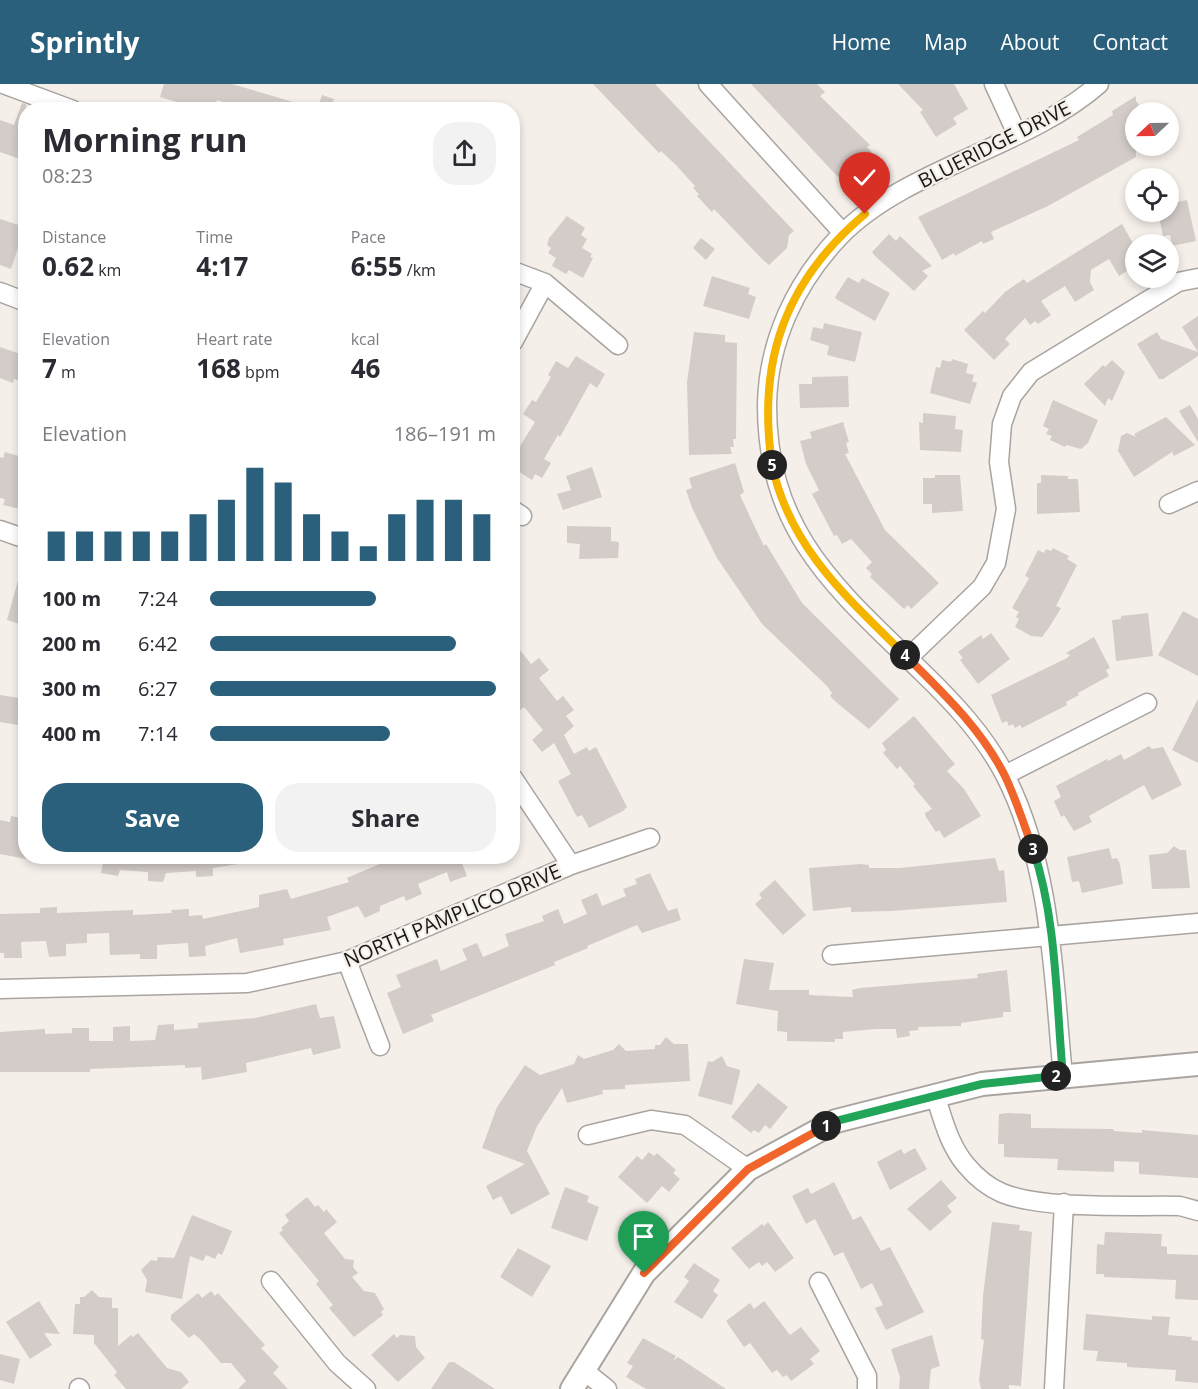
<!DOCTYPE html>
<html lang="en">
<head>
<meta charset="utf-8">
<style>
  :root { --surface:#fff; --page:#f2f2f3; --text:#2b2b33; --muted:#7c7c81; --accent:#2a607b }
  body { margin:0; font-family:"Open Sans",sans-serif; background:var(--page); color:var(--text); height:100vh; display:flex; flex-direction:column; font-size:22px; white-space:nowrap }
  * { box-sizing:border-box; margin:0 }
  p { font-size:20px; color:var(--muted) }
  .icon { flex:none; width:33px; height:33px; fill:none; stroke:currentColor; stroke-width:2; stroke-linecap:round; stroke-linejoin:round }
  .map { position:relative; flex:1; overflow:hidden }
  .panel { position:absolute; left:18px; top:18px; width:502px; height:762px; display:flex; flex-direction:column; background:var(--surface); border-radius:24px; box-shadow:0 3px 9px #0003 }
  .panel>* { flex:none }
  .needle { width:39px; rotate:248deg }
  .tools { position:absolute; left:1125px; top:18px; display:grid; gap:12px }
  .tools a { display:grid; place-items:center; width:54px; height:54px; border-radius:50%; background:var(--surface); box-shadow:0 3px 9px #0003; font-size:30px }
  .pin { position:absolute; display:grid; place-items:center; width:51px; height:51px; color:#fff; margin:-62px -26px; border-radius:50% 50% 50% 0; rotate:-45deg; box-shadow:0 0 6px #0007 }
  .pin .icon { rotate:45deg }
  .km { position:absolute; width:30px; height:30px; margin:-15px; border-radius:50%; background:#222; color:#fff; font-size:16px; line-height:30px; text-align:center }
  .round { display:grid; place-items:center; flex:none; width:63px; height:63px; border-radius:24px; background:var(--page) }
  .head { display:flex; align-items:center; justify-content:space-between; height:102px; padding:0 24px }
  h1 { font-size:33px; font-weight:700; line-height:45px }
  .figures { display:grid; grid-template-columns:repeat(3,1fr); gap:9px; height:102px; padding:6px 24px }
  .figures div { display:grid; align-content:center }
  .figures b { font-size:26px; font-weight:700 }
  .figures small { font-size:16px; font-weight:400 }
  .figures p { font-size:16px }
  .chart { height:168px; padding:12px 24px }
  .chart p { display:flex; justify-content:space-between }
  .chart svg { width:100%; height:108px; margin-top:6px; stroke:var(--accent); stroke-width:6 }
  .action { display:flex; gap:12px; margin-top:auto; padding:12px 24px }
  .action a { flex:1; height:69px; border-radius:24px; background:var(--accent); color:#fff; font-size:24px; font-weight:700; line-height:69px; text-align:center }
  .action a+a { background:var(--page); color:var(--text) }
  ul { padding:0 24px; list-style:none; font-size:20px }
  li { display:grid; grid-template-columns:96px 72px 1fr; align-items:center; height:45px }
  li i { height:15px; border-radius:8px; background:var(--accent) }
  header { display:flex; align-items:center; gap:36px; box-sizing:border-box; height:84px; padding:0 30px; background:var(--accent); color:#fff }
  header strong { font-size:28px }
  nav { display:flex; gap:33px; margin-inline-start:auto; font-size:21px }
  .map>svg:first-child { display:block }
</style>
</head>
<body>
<header>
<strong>Sprintly</strong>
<nav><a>Home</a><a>Map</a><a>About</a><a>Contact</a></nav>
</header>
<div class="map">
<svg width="1198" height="1305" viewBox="0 0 1198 1305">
  <rect width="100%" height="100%" fill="#f5efea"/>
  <!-- building -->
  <path fill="#d3ccc8" d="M 164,0 L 232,0 L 310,23 L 247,26 L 217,16 L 214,26 L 205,26 L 160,13 Z
    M 593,0 L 655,0 L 794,147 L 789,151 L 787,164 L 769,181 L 762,175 L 714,125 L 712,128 L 697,112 L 699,110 L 693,104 L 695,102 L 676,81 L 661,67 L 659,69 Z
    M 751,0 L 817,0 L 825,8 L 820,12 L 870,61 L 867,63 L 873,70 L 855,87 L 851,82 L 838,93 Z
    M 898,0 L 954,0 L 968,25 L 953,34 L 957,40 L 936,53 L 920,28 L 923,26 Z
    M 322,11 L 334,15 L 331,26 L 317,26 Z
    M 1136,12 L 1136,17 L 1144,28 L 1136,28 L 1136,73 L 1048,122 L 991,148 L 994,155 L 983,160 L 982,157 L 955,172 L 954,169 L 942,176 L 918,133 L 1079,56 L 1077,53 L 1113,31 L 1112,27 Z
    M 22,19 L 26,20 L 26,58 L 20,75 L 0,68 L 0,36 L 14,41 Z
    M 1187,116 L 1196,157 L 1172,162 L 1170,151 L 1163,152 L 1158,128 L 1168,128 L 1168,120 Z
    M 567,132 L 585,144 L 581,151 L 587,155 L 582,164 L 592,170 L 590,173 L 593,174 L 583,194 L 569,186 L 566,190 L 552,182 L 556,174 L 548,169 L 551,164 L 547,161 L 549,154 Z
    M 0,135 L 25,143 L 11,185 L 0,181 Z
    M 1122,140 L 1134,161 L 1128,165 L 1136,181 L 1119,192 L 1109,175 L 1091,186 L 1090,198 L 1094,206 L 1075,218 L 1065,202 L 1041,217 L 1051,231 L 1038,240 L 1035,237 L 1030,241 L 1025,234 L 1005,255 L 1010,260 L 994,276 L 964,246 L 983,227 L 985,229 L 1005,208 L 1024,195 L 1027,199 Z
    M 889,150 L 896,157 L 900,152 L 932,182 L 922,187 L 928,192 L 914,207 L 874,171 L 872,168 Z
    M 701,154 L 715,165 L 706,176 L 693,164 Z
    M 712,192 L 750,204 L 748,210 L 756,213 L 749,235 L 703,222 Z
    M 848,193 L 859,199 L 862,194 L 890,209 L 875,237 L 836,215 L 835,213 Z
    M 1198,232 L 1198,268 L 1182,243 Z
    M 824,239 L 862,248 L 855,278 L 827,271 L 829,262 L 810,256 L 813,243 L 823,245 Z
    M 694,248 L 725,251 L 725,258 L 737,259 L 736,355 L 733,355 L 734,363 L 730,363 L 732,370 L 689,371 L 687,298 Z
    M 1157,248 L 1161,255 L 1198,268 L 1198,272 L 1163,295 L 1159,295 L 1137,260 Z
    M 0,263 L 26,272 L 26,299 L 14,295 L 13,299 L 0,294 Z
    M 576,272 L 605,290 L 597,304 L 590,299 L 560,353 L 558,351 L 544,375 L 551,379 L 542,394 L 535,390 L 532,396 L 513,384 L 513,364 L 517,367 L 535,338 L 523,330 L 532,316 L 536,318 L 551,293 L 548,291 L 556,277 L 568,284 Z
    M 952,275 L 968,280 L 966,289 L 974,291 L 972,297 L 977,299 L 970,320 L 930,309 L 936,283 L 940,284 L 942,276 L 951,278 Z
    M 1112,276 L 1125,288 L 1112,317 L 1108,314 L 1105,322 L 1084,300 L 1103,281 L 1105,283 Z
    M 848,292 L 849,323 L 800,324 L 799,300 L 812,300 L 812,293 Z
    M 1053,316 L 1098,336 L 1088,359 L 1081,365 L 1066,361 L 1065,363 L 1050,356 L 1052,352 L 1046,350 L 1049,345 L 1043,342 Z
    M 1190,321 L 1198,335 L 1198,358 L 1179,327 Z
    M 923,329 L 956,332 L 955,345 L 963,346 L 961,368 L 920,366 L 919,338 L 923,339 Z
    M 1166,333 L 1195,361 L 1174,372 L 1172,368 L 1134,393 L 1118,367 L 1121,352 L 1127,349 L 1136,353 L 1134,350 Z
    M 843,338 L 849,358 L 846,359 L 849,369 L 845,370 L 885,446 L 939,499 L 911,525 L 908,521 L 904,525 L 870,493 L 872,490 L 866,484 L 872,478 L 851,455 L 842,460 L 837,451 L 834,452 L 812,410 L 819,406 L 806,380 L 800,357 L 812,354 L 810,348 Z
    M 5,368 L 22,373 L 20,379 L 26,380 L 26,406 L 20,425 L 3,421 L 5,415 L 0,414 L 0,373 L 3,374 Z
    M 735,379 L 744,408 L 740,411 L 751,435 L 764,462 L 766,460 L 802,519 L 899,615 L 869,645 L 836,618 L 830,612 L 832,609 L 827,602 L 762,540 L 717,474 L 692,424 L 686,406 L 692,404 L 689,394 Z
    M 592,383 L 602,413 L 563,426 L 557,410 L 571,406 L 566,392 Z
    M 935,391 L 960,391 L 963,427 L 932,429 L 932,420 L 923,420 L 923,394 L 935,394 Z
    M 1041,391 L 1068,392 L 1068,395 L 1078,395 L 1080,428 L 1037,430 L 1037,399 L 1041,399 Z
    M 567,442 L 611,443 L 611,457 L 619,458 L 618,474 L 579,475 L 580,460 L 567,459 Z
    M 1053,464 L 1069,472 L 1067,475 L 1077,481 L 1056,522 L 1061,524 L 1050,542 L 1042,553 L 1031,552 L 1015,543 L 1019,535 L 1016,533 L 1019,528 L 1012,524 L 1029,494 L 1025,492 L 1038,466 L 1044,469 L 1046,465 L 1051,467 Z
    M 22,482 L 26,483 L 26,542 L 7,536 Z
    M 1183,527 L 1198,535 L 1198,592 L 1158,571 Z
    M 1148,529 L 1153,572 L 1116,577 L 1112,536 L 1121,535 L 1121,532 Z
    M 991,549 L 1010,575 L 978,600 L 960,576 L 963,574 L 958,568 L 981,551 L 983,555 Z
    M 1094,553 L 1110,584 L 1106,586 L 1109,592 L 1078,609 L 1079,611 L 1066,618 L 1067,621 L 1022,644 L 1020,641 L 1015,644 L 1013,640 L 1009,642 L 1007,637 L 1002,639 L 991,611 L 1067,574 L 1070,571 L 1066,569 Z
    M 513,557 L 531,580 L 539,574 L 549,586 L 539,594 L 557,617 L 563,612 L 574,626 L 566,632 L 574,642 L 564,651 L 574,670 L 587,663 L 589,667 L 596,663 L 627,723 L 623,727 L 589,744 L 582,731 L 577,733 L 558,697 L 571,690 L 554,659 L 542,668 L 532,656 L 543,646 L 524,623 L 513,632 Z
    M 0,611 L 26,615 L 24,642 L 0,638 Z
    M 1198,615 L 1198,679 L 1172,666 Z
    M 914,632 L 955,680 L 947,687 L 964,705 L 981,732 L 944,754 L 939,746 L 936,748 L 926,733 L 925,729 L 932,725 L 913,702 L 915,700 L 900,682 L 897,685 L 883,669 L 886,666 L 882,659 Z
    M 1149,662 L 1152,665 L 1163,663 L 1182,701 L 1152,716 L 1144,701 L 1089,732 L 1092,738 L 1074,747 L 1064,731 L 1061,733 L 1054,717 L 1061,713 L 1056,702 L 1107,675 L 1108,677 L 1121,670 L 1124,676 Z
    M 11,732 L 26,735 L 26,775 L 0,770 L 0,736 L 10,738 Z
    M 1174,762 L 1180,766 L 1186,766 L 1190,804 L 1152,805 L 1149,771 L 1167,769 Z
    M 1109,764 L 1112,775 L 1117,774 L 1120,780 L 1123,800 L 1082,809 L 1079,797 L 1072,798 L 1067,773 Z
    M 104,772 L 238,772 L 238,780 L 213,784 L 213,792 L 196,793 L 196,787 L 166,789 L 163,798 L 148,797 L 148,788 L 120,786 L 118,792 L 101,789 Z
    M 388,772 L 459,772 L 467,792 L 450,798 L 447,788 L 418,800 L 422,810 L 406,817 L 404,812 L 380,822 L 380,827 L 365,834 L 358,822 L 327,833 L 331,846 L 283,855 L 284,861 L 240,869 L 237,854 L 205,862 L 206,872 L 189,873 L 188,859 L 157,861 L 157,875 L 140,875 L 140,870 L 110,871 L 109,849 L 87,850 L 87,859 L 66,860 L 66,872 L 49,873 L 46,857 L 21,858 L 22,874 L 4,874 L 4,869 L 0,869 L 0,830 L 40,829 L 40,824 L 57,823 L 57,829 L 133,826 L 133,831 L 172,829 L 171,826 L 189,825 L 189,832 L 202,831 L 203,835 L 259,823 L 259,811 L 287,805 L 291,815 L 349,798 L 347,794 L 389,776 Z
    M 995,774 L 999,787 L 1004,786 L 1007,818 L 892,827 L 851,828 L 851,823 L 813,827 L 809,784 L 860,780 L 869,781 L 869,784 L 900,784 Z
    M 650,789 L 668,827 L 677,824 L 681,836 L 642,849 L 637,841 L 587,862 L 588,864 L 554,878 L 555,881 L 431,931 L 434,937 L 403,950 L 387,909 L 401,903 L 396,891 L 437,875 L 441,887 L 467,876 L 462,865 L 477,859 L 483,873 L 509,862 L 505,850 L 544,837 L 542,832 L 558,825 L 564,840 L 587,830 L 581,816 L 597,809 L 602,822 L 626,812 L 623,805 L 637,800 L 635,795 Z
    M 775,796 L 806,831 L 783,851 L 755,820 L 762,814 L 759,810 Z
    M 744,875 L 774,879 L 769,906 L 809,906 L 809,911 L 853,913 L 852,906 L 860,904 L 978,894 L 977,890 L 1007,886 L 1011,928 L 1003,928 L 1003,933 L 961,939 L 961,942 L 918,943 L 919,946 L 909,947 L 910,952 L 897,954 L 896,945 L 876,945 L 843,948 L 843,955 L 835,955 L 835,958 L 787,957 L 787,948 L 777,947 L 778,927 L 736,920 Z
    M 316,920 L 320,934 L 334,932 L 341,964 L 313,971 L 311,964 L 246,979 L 247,988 L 202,996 L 201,983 L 185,984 L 185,981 L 90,985 L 90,988 L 0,988 L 0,948 L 45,945 L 45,950 L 72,949 L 72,944 L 89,944 L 89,957 L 113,957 L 113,943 L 130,942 L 130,957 L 155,956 L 158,941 L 174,940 L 174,946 L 198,944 L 198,939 L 255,934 Z
    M 666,953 L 674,960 L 688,960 L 690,997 L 625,1001 L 625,1005 L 602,1006 L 603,1010 L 567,1019 L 562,1004 L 537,1042 L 527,1067 L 550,1110 L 511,1131 L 501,1112 L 493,1116 L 486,1102 L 525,1080 L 482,1064 L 497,1023 L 525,981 L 540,991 L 574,980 L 578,971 L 584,975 L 613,966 L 619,960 L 626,967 L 655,965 L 655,961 L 660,961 Z
    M 722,972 L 727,982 L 740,986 L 740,988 L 732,1021 L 698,1012 L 708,977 L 712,978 Z
    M 758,999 L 788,1023 L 770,1045 L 765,1041 L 759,1049 L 754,1046 L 751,1049 L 731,1033 Z
    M 1008,1029 L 1031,1030 L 1031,1044 L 1114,1045 L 1113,1047 L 1142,1049 L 1142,1046 L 1198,1051 L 1198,1094 L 1139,1090 L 1139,1078 L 1114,1077 L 1114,1088 L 1057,1086 L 1058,1075 L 1004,1073 L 1004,1060 L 998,1060 L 999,1030 Z
    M 915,1064 L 927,1085 L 890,1106 L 877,1078 L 901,1065 L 904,1070 Z
    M 649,1068 L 654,1072 L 657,1069 L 676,1086 L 673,1089 L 680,1095 L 669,1108 L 662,1102 L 647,1119 L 618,1093 L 637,1072 L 642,1076 Z
    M 941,1096 L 957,1114 L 947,1122 L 952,1128 L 930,1147 L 907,1125 Z
    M 834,1098 L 853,1136 L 861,1132 L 881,1167 L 890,1163 L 924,1228 L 886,1246 L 875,1224 L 883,1221 L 872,1199 L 861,1205 L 843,1168 L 834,1172 L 815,1135 L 806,1140 L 792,1112 L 808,1104 L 811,1110 Z
    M 565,1103 L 589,1112 L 587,1118 L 599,1123 L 587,1157 L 551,1144 Z
    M 307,1113 L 315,1123 L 318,1121 L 324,1128 L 326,1125 L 337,1138 L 324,1149 L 345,1175 L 354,1176 L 353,1183 L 358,1189 L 352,1193 L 364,1207 L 375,1209 L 384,1225 L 381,1228 L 383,1231 L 354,1253 L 329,1224 L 333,1221 L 316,1200 L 319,1197 L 279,1149 L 283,1146 L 281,1144 L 289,1137 L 285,1131 Z
    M 192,1131 L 232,1147 L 222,1171 L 218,1169 L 215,1175 L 206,1171 L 203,1177 L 190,1172 L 182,1215 L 145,1208 L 147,1196 L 141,1186 L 151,1176 L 157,1177 L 158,1173 L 174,1174 Z
    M 768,1138 L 794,1174 L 775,1188 L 767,1178 L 762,1182 L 759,1178 L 749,1185 L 731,1164 L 762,1140 L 764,1142 Z
    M 992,1138 L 1020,1141 L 1019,1146 L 1032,1148 L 1021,1302 L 1009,1301 L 1009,1305 L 981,1305 L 979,1296 L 984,1256 L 981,1255 L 983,1212 Z
    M 1105,1148 L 1162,1150 L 1161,1162 L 1167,1163 L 1167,1170 L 1198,1171 L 1198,1216 L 1175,1215 L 1176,1196 L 1104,1193 L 1104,1190 L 1096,1190 L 1097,1160 L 1104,1161 Z
    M 518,1164 L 551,1182 L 532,1213 L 500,1193 Z
    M 694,1179 L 720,1196 L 713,1207 L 718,1211 L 702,1235 L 674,1218 L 689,1197 L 684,1193 Z
    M 92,1206 L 99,1213 L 112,1214 L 112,1224 L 118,1224 L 118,1262 L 131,1251 L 133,1253 L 138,1249 L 167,1284 L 181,1288 L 189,1298 L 181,1305 L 126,1305 L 114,1291 L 117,1288 L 94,1259 L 94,1251 L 73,1250 L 75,1220 L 80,1220 L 80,1213 L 84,1213 Z
    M 211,1207 L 215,1212 L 218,1209 L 265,1261 L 261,1264 L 279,1283 L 273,1289 L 288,1305 L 238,1305 L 246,1297 L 231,1279 L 221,1279 L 201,1256 L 194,1250 L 189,1254 L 171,1236 L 171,1231 L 198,1209 L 202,1214 Z
    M 39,1217 L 60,1250 L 44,1249 L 52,1261 L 30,1275 L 6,1238 Z
    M 764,1217 L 790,1251 L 801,1243 L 820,1267 L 810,1275 L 814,1280 L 791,1297 L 787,1291 L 783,1293 L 777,1286 L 772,1289 L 750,1259 L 744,1263 L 726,1237 L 750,1219 L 754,1225 Z
    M 1086,1230 L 1152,1236 L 1152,1232 L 1170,1233 L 1168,1251 L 1192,1253 L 1191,1256 L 1198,1257 L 1198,1299 L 1175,1297 L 1176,1286 L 1127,1283 L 1127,1279 L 1096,1277 L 1098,1267 L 1083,1266 Z
    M 394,1250 L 397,1254 L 400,1251 L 415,1252 L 416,1263 L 425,1274 L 398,1298 L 371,1271 Z
    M 932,1251 L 940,1282 L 931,1285 L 929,1305 L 899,1305 L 900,1293 L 891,1265 Z
    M 643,1254 L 676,1272 L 673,1277 L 678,1273 L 726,1305 L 646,1305 L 626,1293 L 633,1282 L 627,1279 Z
    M 0,1270 L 20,1275 L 14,1300 L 0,1296 Z
    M 449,1278 L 454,1278 L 495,1305 L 431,1305 Z"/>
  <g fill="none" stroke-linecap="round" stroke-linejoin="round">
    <defs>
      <path id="minor" d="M 3,0 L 73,26
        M 708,0 L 843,149
        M 994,0 L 1017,50
        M 513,187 L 545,199 L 618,261
        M 0,208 L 26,218
        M 513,258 L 545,199
        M 1169,420 L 1198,407
        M 513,426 L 522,432
        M 0,446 L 26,455
        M 908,574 L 982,503 L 996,479 L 1006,425 L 999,378 L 1002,340 L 1012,312 L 1031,288 L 1178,198 L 1198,194
        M 1005,691 L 1147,619
        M 513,694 L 571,781
        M 832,871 L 1198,839
        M 347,877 L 380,962
        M 0,905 L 247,899 L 347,877 L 571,781 L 650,754
        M 1063,992 C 1053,891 1052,783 1005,691 C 984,651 954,619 922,588 C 838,506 767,450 767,321 C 768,257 796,198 840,152 C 906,84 1026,64 1099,0
        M 935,1011 C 943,1035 949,1061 966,1081 C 976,1093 988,1103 1002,1109 C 1043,1126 1133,1121 1180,1122 L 1198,1127
        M 588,1051 L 651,1036 L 685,1041 L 748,1085
        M 271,1197 L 337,1279 L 366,1305
        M 819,1198 L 867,1292 L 867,1305
        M 582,1285 L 607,1305
        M 79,1304 L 80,1305
        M 1054,1305 L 1064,1119"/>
      <path id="tertiary" d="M 572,1305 L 644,1189 L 748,1085 L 836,1037 L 982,1000 L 1198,980"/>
    </defs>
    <!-- minor casing -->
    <use href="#minor" stroke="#aaa4a0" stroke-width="21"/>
    <!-- tertiary casing -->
    <use href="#tertiary" stroke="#aaa4a0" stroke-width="26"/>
    <!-- minor -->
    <use href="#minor" stroke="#fff" stroke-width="18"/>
    <!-- tertiary -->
    <use href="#tertiary" stroke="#fff" stroke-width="22"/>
  </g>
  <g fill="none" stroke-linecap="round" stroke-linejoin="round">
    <defs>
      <path id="split-1" d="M 644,1189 L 748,1085 L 826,1042"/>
      <path id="split-2" d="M 826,1042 L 836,1037 L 982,1000 L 1056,992"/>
      <path id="split-3" d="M 1033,765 C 1057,836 1056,917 1063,992 L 1056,992"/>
      <path id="split-4" d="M 905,571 C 942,608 981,644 1005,692 C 1016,715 1024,741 1033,765"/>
      <path id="split-5" d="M 772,381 C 790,465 848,514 905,571"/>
      <path id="split-6" d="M 772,381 C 757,278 784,198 865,130"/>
    </defs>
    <!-- split-1 casing -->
    <use href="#split-1" stroke="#fff" stroke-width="12"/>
    <!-- split-2 casing -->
    <use href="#split-2" stroke="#fff" stroke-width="12"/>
    <!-- split-3 casing -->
    <use href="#split-3" stroke="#fff" stroke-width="12"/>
    <!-- split-4 casing -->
    <use href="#split-4" stroke="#fff" stroke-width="12"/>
    <!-- split-5 casing -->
    <use href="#split-5" stroke="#fff" stroke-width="12"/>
    <!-- split-6 casing -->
    <use href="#split-6" stroke="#fff" stroke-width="12"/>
    <!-- split-1 -->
    <use href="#split-1" stroke="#f0652b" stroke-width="8"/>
    <!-- split-2 -->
    <use href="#split-2" stroke="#22a559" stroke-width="8"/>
    <!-- split-3 -->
    <use href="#split-3" stroke="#22a559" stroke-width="8"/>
    <!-- split-4 -->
    <use href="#split-4" stroke="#f0652b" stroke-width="8"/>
    <!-- split-5 -->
    <use href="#split-5" stroke="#f5b400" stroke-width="8"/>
    <!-- split-6 -->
    <use href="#split-6" stroke="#f5b400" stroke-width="8"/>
  </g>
  <g text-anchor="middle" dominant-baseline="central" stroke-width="4.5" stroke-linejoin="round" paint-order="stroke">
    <!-- street labels -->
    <g font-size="20" fill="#1a1816" stroke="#f5efea">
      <text transform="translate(994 60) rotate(-27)">BLUERIDGE DRIVE</text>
      <text transform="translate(452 831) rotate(-23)">NORTH PAMPLICO DRIVE</text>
    </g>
  </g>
</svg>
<div class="tools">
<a><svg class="needle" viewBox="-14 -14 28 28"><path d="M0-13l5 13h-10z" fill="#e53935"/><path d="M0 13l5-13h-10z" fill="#7c7c81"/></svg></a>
<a><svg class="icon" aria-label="locate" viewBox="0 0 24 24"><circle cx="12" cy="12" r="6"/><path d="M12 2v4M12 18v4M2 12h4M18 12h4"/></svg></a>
<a><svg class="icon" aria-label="layers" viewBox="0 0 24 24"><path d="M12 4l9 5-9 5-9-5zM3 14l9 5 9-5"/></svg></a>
</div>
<div class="pin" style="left:644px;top:1189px;background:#1e9e55"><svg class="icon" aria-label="arrive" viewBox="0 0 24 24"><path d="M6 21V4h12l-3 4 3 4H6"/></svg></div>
<div class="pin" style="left:865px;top:130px;background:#d93025"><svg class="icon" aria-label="check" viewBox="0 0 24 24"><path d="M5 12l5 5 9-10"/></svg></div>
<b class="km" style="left:826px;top:1042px">1</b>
<b class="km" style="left:1056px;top:992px">2</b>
<b class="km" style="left:1033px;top:765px">3</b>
<b class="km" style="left:905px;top:571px">4</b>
<b class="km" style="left:772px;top:381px">5</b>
<section class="panel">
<div class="head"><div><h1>Morning run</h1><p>08:23</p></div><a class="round"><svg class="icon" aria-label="share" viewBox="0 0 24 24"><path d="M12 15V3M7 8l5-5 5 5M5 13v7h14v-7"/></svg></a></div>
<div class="figures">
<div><p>Distance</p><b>0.62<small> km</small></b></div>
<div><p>Time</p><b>4:17</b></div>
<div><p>Pace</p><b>6:55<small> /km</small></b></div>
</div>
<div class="figures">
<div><p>Elevation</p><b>7<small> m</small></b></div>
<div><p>Heart rate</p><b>168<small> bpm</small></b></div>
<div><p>kcal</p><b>46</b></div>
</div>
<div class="chart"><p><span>Elevation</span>186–191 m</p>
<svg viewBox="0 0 160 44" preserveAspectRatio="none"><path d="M5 44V32M15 44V32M25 44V32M35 44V32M45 44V32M55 44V25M65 44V19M75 44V6M85 44V12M95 44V25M105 44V32M115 44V38M125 44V25M135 44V19M145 44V19M155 44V25"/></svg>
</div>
<ul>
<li><b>100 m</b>7:24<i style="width:58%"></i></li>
<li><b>200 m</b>6:42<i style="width:86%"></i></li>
<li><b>300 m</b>6:27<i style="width:100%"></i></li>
<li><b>400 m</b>7:14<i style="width:63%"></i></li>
</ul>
<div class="action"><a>Save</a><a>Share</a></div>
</section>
</div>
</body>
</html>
